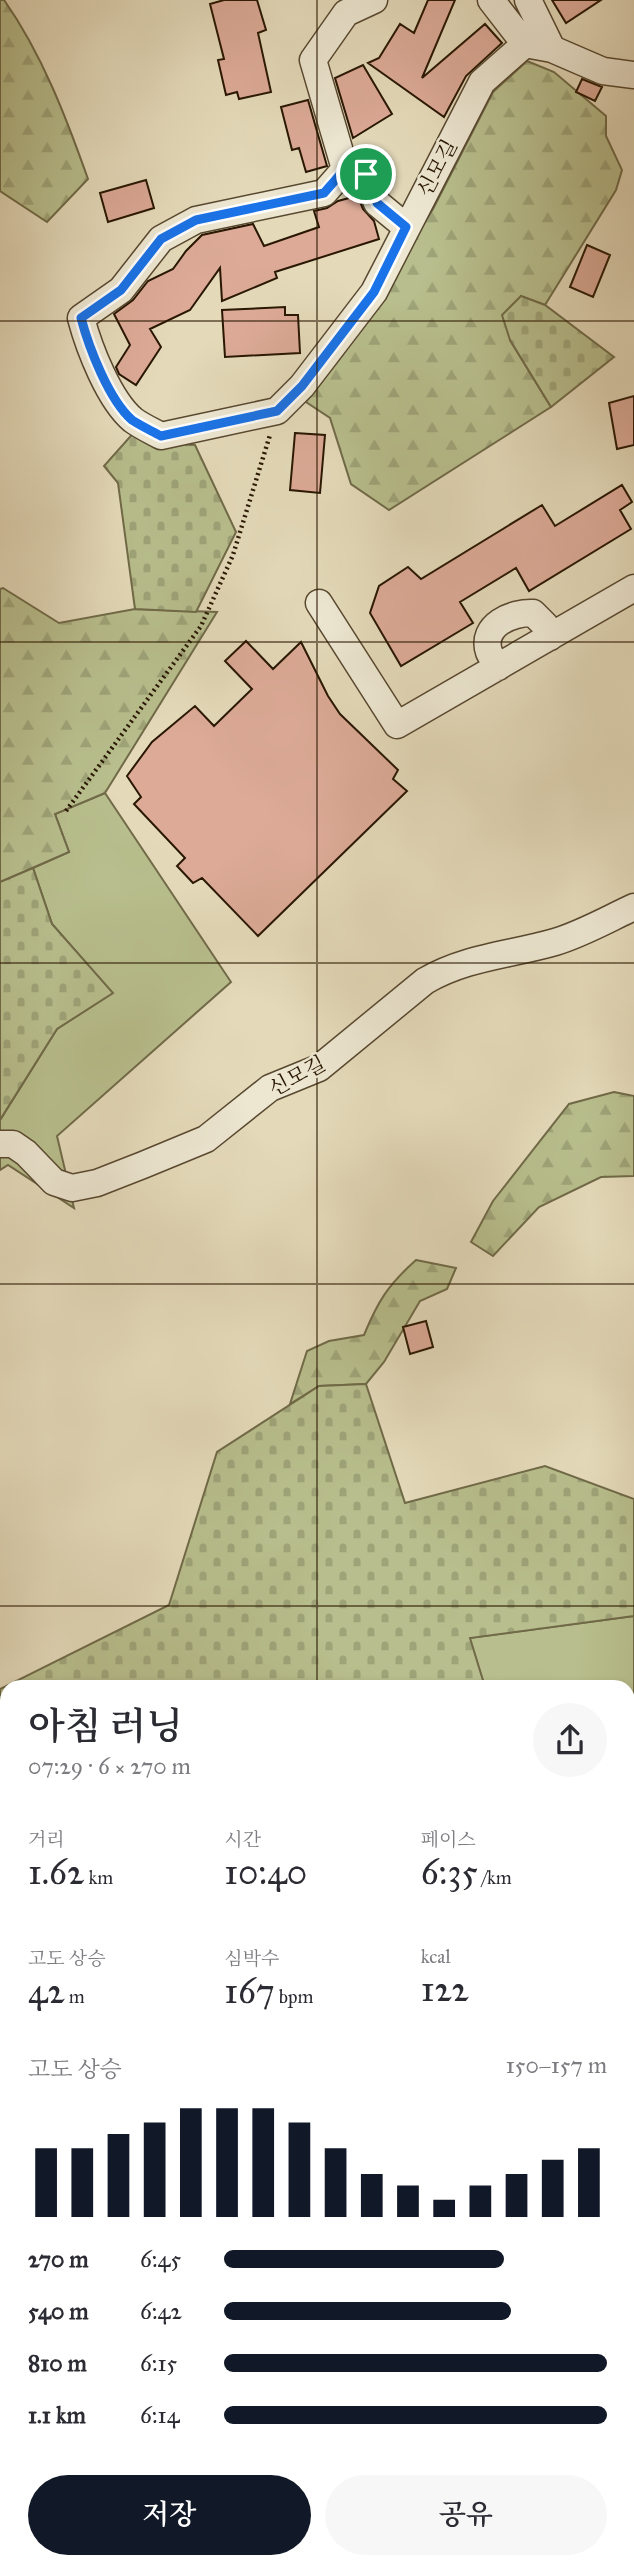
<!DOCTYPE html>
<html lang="ko">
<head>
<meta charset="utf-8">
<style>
  :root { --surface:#fff; --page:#f7f7f7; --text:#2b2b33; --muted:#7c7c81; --accent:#111827 }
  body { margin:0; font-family:"IM FELL Great Primer","Noto Serif KR",serif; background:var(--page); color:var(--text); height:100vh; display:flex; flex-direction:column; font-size:26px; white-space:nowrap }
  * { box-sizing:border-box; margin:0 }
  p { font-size:23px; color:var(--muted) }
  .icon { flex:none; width:38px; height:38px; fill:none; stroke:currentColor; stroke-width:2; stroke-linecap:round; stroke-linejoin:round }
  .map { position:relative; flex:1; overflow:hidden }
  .side { position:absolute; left:0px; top:1680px; width:635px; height:889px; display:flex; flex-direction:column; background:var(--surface); border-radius:21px 21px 0 0; box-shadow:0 4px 10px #0003 }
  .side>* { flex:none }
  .pin { position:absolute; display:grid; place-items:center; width:60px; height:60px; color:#fff; margin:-30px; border:4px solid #fff; border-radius:50%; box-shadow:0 2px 7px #0007 }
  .round { display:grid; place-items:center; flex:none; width:74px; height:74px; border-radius:37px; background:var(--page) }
  .headline { display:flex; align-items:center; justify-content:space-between; height:119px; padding:0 28px }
  h1 { font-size:38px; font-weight:600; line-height:52px }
  .figures { display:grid; grid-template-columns:repeat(3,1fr); gap:10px; height:119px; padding:7px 28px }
  .figures div { display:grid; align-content:center }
  .figures b { font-size:35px; font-weight:600 }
  .figures small { font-size:19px; font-weight:400 }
  .figures p { font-size:19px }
  .chart { height:196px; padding:14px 28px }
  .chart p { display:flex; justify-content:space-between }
  .chart svg { width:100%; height:126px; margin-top:7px; stroke:var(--accent); stroke-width:6 }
  .primary-button { display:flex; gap:14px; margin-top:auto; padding:14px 28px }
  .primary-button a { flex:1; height:80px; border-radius:42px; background:var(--accent); color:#fff; font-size:28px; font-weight:600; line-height:80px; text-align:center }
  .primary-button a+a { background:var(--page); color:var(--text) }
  ul { padding:0 28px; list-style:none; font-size:23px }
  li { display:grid; grid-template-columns:112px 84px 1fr; align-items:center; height:52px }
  li i { height:18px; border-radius:9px; background:var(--accent) }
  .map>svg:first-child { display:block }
</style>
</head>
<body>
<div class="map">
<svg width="634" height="2569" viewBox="0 0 634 2569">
  <defs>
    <pattern id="forest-firs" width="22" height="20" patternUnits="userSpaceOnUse" patternTransform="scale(1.75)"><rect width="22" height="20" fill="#b8be8d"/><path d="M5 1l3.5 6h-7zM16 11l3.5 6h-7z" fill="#9ea378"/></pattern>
    <pattern id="cemetery-stones" width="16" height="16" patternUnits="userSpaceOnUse" patternTransform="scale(1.75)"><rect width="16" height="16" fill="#b8be8d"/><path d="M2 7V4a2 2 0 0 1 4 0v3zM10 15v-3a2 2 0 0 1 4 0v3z" fill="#9ea378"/></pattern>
  </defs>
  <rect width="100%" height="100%" fill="#e4daba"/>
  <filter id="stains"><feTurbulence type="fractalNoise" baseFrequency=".00286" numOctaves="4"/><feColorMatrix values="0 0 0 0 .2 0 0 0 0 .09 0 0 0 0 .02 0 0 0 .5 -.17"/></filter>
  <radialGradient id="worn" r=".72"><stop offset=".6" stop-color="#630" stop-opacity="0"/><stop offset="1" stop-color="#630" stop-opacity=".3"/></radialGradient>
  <!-- green -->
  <path fill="#b8be8d" stroke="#706a48" stroke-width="2" d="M 105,793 L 231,982 L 57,1136 L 74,1208 L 8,1165 L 0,1170 L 0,1120 L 57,1029 L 112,993 L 52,924 L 33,868 L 69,852 L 55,814 Z
    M 634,1616 L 634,1743 L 628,1742 L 628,1687 L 485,1687 L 469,1638 Z
    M 628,1974 L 634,1976 L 634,2063 L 628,2066 Z"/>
  <!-- forest -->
  <path fill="url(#forest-firs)" stroke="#706a48" stroke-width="2" d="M 0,0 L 4,0 C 42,54 66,117 88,179 L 47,222 L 0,191 Z
    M 527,61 L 554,72 L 606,116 L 606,136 L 622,170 L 616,190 L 545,305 L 521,296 L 510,340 L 551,407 L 389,510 L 351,484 L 330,418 L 306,402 L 344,353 L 433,209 L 493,92 Z
    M 3,588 L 59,623 L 135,609 L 217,612 L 105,793 L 55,814 L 69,852 L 0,882 L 0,589 Z
    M 614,1092 L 634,1096 L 634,1176 L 601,1177 L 539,1207 L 493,1256 L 471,1242 L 493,1201 L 569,1104 Z
    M 416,1260 L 456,1268 L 447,1289 L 420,1301 L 384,1362 L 366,1384 L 319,1386 L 290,1404 L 307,1351 L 329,1341 L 364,1335 C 378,1301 388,1285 416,1260 Z
    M 0,2111 L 7,2114 L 7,2213 L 0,2210 Z"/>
  <!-- cemetery -->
  <path fill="url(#cemetery-stones)" stroke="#706a48" stroke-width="2" d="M 521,296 L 545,305 L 614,357 L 551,407 L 510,340 L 502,315 Z
    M 137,429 L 151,442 L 195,445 L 236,532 L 196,612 L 135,609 L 118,483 L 104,466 Z
    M 33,868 L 52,924 L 113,993 L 57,1029 L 0,1120 L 0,882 Z
    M 366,1384 L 405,1503 L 545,1466 L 634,1499 L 634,1616 L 470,1638 L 485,1687 L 7,1687 L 7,2114 L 0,2111 L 0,1689 L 169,1605 L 217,1452 L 319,1386 Z
    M 628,2409 L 634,2412 L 634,2486 L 628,2483 Z
    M 90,2562 L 144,2562 L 141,2564 L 144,2569 L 86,2569 Z"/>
  <!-- building -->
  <path fill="#dcaa97" stroke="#291702" stroke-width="2" d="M 224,0 L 257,0 L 266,30 L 258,33 L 271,92 L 239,99 L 237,92 L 226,95 L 218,60 L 224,59 L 210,4 Z
    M 428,0 L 455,0 L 422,78 L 485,24 L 502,43 L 466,76 L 444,117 L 368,63 L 379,58 L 400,24 L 414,33 Z
    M 552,0 L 601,0 L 566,23 Z
    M 363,65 L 392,114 L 353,138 L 335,78 Z
    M 582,79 L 602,87 L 595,101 L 576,92 Z
    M 308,100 L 327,166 L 306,172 L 299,148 L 292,150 L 281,107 Z
    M 146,180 L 154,208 L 108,222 L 100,193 Z
    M 351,187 L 354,187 L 363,209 L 374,221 L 379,239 L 275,272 L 277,278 L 222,301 L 220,268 L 190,310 L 150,329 L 161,347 L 136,385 L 119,374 L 116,367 L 130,345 L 114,314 L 133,300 L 148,281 L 173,269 L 186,251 L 202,235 L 253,224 L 264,246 L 319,227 L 314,211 L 327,208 L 338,201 L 349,198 L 347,190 Z
    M 587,245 L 610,255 L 593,297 L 570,287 Z
    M 285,307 L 285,315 L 298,315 L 300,353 L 225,357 L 222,310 Z
    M 634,396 L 634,445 L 617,449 L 609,403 Z
    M 295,433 L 325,435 L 320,493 L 290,490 Z
    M 622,485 L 632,502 L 620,510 L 631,529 L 529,591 L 516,568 L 460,602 L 473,623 L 401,666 L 370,613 L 379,586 L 408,567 L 421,579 L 542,505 L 555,526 Z
    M 246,641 L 273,669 L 301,642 L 328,696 L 340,714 L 398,770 L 393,779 L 407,791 L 258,936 L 202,878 L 193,883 L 177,866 L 185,858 L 134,804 L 141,797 L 127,776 L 152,742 L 195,706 L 214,726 L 252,689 L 225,661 Z
    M 426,1321 L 433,1347 L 410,1354 L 403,1327 Z"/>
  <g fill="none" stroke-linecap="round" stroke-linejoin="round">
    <defs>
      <path id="minor" d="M 374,0 L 346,13 L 313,60 L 345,169 L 324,193 L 196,220 L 161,239 L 121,290 L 81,318 C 89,348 109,400 133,420 C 141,426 152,431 161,436 L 277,411 L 302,386 L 374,292 L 482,82 L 525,44
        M 491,0 L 525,44 L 552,49 L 603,71 L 634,75
        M 528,0 L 552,49
        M 345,169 L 366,174 L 377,203 L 406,227
        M 319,603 L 397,725 L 634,588
        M 498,667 C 495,662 491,657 489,652 C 480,625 513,612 533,613 L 545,625 L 550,637
        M 0,1144 L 13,1144 L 26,1153 L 54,1182 L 72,1188 L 97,1183 L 143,1165 L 206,1139 L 270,1088 L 319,1068 L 425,981 C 466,957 510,955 555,942 C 582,934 608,919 634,907
        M 0,2259 L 7,2260
        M 628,2364 L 634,2366"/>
    </defs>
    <!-- minor casing -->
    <use href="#minor" stroke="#584830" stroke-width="29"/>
    <!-- path -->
    <path stroke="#291702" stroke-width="4.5" stroke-dasharray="2 3.5" stroke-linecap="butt" d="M 66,811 L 201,626 L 233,555 L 270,435"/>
    <!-- minor -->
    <use href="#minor" stroke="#ede7d2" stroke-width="26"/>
  </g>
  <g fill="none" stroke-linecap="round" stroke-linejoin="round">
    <defs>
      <path id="route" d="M 345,169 L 366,174 L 377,203 L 406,227 L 374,292 L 302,386 L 277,411 L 161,436 C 152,431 141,426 132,420 C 109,400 89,348 81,318 L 121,290 L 161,239 L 196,220 L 324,193 Z"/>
    </defs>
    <!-- route casing -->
    <use href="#route" stroke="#fff" stroke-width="14"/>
    <!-- route -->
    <use href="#route" stroke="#1a73e8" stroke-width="9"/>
  </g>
  <!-- grid -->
  <path fill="none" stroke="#291702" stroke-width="2" stroke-opacity="0.55" d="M 317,0 L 317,1687M 0,321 L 634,321M 0,642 L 634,642M 0,963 L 634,963M 0,1284 L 634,1284M 0,1606 L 634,1606M 0,1927 L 7,1927M 628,1927 L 634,1927M 0,2248 L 7,2248M 628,2248 L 634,2248M 317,2562 L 317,2569"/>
  <g text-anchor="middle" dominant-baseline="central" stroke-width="5" stroke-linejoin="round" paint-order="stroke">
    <!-- street labels -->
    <g font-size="21" fill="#291702" stroke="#ede7d2">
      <text transform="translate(437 168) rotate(-62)">신모길</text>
      <text transform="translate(297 1076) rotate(-28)">신모길</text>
    </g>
  </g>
  <rect width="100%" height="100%" filter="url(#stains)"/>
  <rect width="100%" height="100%" fill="url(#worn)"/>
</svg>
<div class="pin" style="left:366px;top:174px;background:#1e9e55"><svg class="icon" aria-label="arrive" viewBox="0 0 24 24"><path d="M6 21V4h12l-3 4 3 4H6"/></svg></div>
<section class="side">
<div class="headline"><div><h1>아침 러닝</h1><p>07:29 · 6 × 270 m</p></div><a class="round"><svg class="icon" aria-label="share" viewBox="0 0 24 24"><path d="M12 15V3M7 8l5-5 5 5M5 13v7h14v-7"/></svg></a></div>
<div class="figures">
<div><p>거리</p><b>1.62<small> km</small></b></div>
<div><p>시간</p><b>10:40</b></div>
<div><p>페이스</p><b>6:35<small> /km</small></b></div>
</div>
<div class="figures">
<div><p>고도 상승</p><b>42<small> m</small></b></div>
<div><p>심박수</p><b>167<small> bpm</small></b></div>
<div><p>kcal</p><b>122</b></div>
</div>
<div class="chart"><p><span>고도 상승</span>150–157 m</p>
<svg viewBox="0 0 160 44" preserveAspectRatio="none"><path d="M5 44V20M15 44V20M25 44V15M35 44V11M45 44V6M55 44V6M65 44V6M75 44V11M85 44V20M95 44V29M105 44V33M115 44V38M125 44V33M135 44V29M145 44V24M155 44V20"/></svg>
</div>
<ul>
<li><b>270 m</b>6:45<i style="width:73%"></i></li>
<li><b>540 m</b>6:42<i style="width:75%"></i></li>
<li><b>810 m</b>6:15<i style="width:100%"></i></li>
<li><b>1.1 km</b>6:14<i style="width:100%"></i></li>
</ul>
<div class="primary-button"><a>저장</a><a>공유</a></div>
</section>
</div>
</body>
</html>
